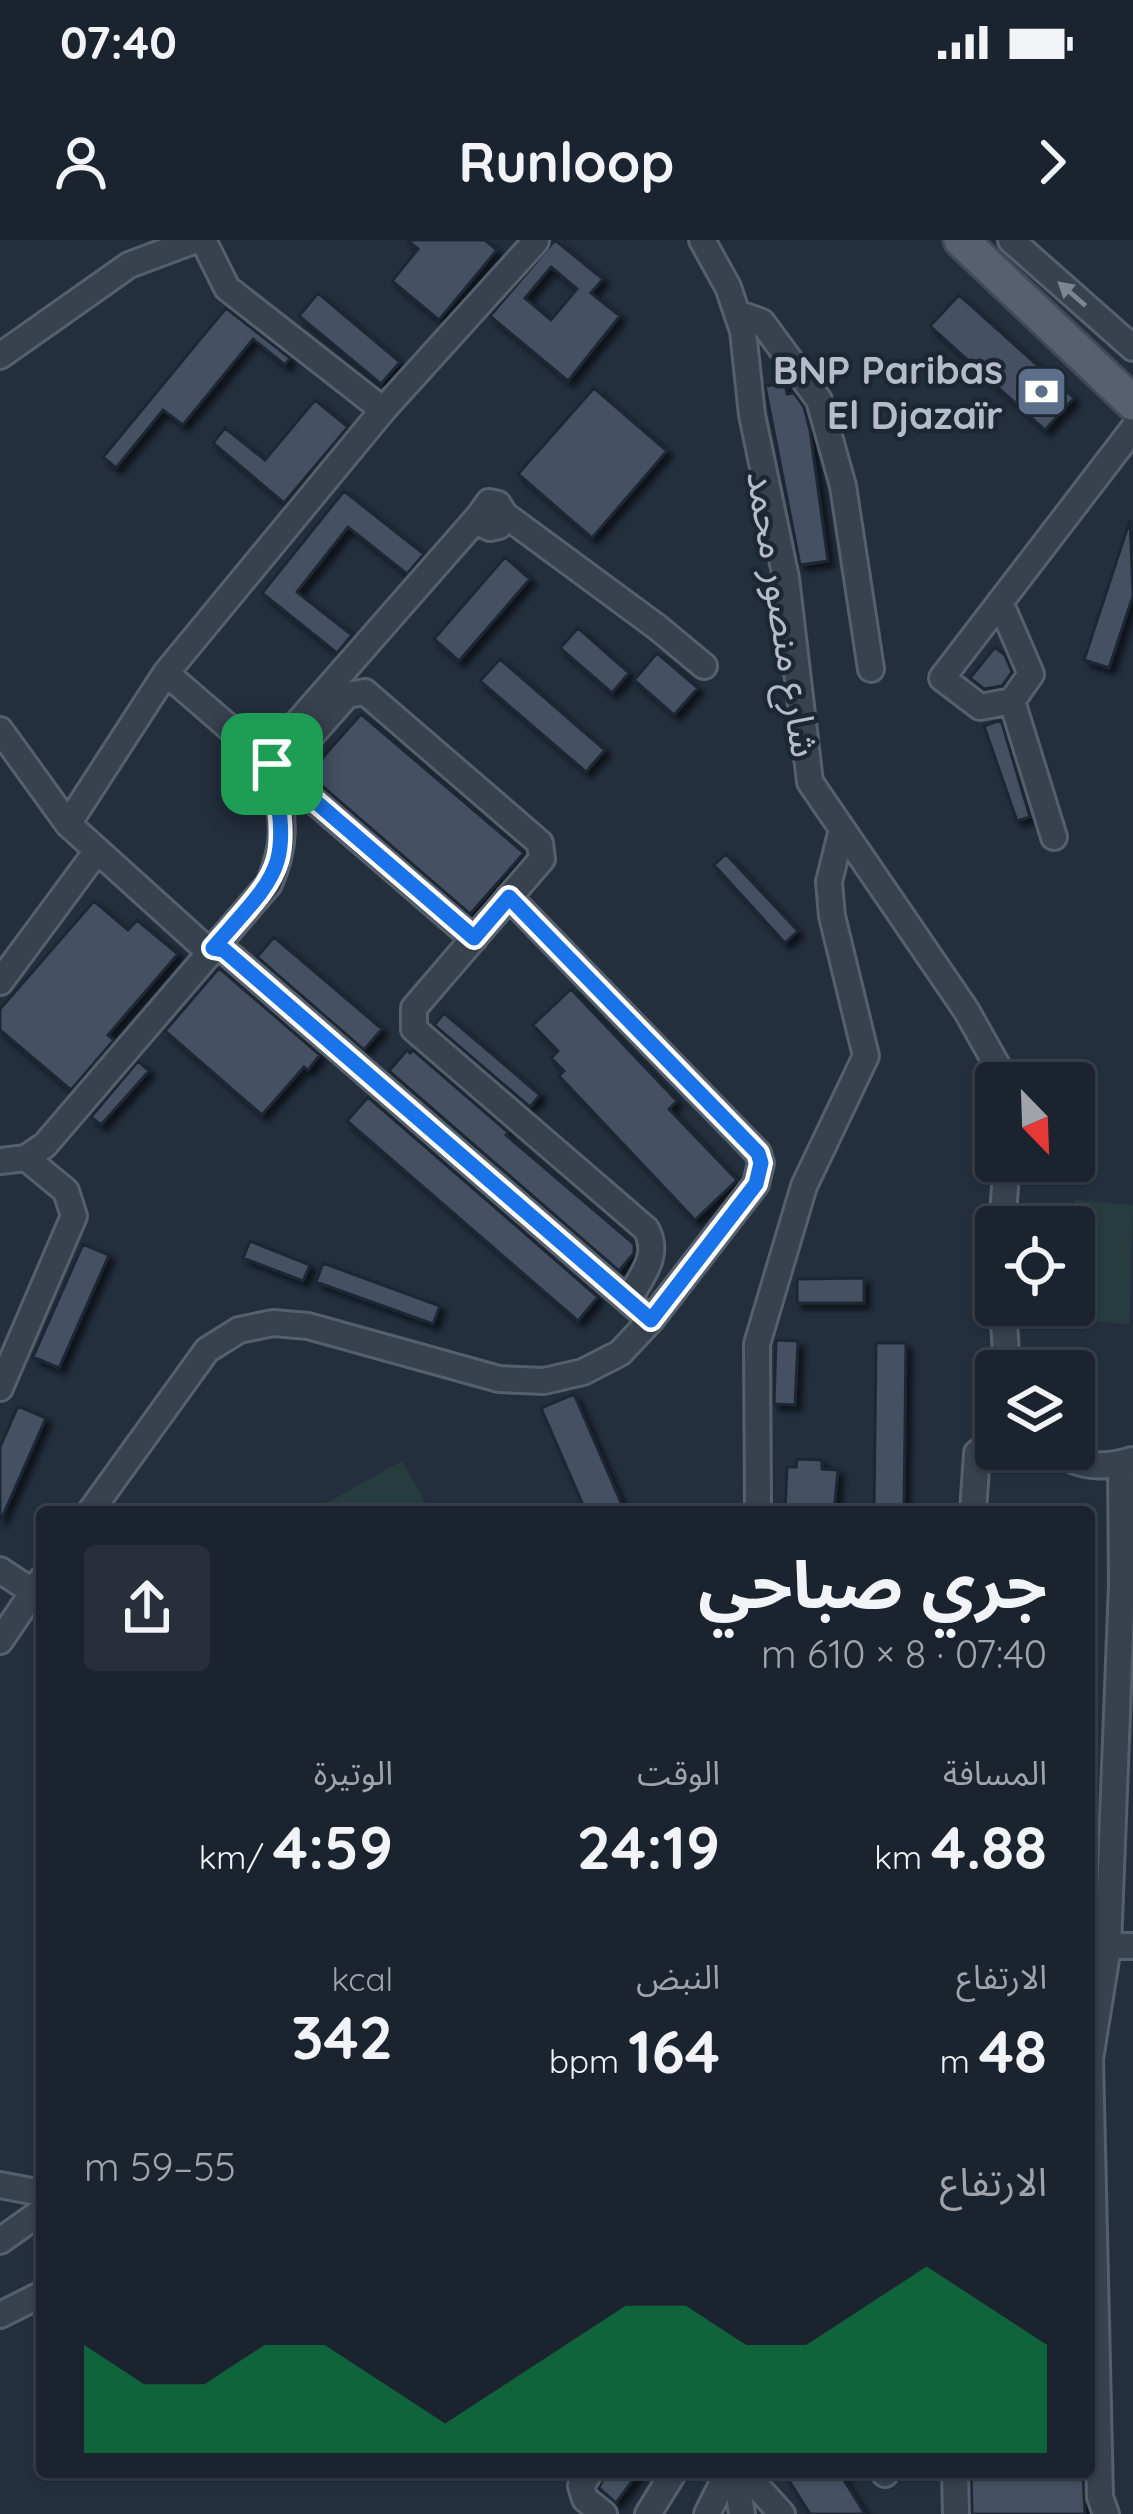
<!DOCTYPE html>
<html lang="ar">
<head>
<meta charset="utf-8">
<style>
  :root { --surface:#1b232e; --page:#282f3a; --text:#f1f3f6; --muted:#a0a4aa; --line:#39404a; --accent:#0b8043 }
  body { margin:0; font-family:Quicksand,"Noto Sans Arabic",sans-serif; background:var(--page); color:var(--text); direction:rtl; height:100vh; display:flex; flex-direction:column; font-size:45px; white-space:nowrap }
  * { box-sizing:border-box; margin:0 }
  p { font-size:39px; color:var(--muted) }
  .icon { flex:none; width:66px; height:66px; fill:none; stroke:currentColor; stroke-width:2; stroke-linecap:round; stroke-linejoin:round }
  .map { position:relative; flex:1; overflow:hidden; direction:ltr }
  .side { position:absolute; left:36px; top:1266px; width:1059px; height:972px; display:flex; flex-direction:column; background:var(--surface); border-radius:12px; box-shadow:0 3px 9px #0004,0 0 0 3px var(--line); direction:rtl }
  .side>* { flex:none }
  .needle { width:78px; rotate:157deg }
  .controls { position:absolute; left:975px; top:822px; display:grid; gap:24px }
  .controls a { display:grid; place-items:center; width:120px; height:120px; border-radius:12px; background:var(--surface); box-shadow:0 3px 9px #0004,0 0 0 3px var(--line); font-size:60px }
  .pin { position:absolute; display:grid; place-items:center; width:102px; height:102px; color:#fff; margin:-51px; border-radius:24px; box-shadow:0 6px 18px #0006 }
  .round { display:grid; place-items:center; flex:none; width:126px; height:126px; border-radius:12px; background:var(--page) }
  .summary { display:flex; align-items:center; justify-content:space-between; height:204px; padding:0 48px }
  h1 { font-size:66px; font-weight:700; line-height:90px }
  .metrics { display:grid; grid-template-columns:repeat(3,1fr); gap:18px; height:204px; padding:12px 48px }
  .metrics div { display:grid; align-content:center }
  .metrics b { font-size:60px; font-weight:700 }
  .metrics small { font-size:33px; font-weight:400 }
  .metrics p { font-size:33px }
  .chart { height:336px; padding:24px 48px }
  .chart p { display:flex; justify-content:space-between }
  .chart svg { width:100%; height:216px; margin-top:12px; fill:var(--accent); opacity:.7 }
  .status { display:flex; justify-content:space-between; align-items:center; height:84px; padding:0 60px; background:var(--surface); direction:ltr }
  .status svg { height:33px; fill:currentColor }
  header { display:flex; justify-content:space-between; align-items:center; height:156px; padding:0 48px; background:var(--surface); font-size:54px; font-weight:700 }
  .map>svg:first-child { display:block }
</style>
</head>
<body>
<div class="status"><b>07:40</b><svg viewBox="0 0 49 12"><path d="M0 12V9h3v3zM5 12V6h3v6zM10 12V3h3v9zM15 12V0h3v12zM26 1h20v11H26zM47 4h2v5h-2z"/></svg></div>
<header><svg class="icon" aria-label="forward" viewBox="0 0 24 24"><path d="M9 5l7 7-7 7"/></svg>Runloop<svg class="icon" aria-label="person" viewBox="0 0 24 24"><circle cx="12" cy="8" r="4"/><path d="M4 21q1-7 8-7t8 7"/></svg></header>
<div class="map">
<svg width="1133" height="2274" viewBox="0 0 1133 2274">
  <defs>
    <filter id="shadow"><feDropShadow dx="5.5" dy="5.5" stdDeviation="3" flood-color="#0009"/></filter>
  </defs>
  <rect width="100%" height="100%" fill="#242f3e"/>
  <!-- green -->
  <path fill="#263c3f" d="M 1075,960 L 1133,965 L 1129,1084 L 1066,1079 L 1067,1065 L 1074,1065 Z
    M 402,1221 L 431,1272 L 310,1272 Z"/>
  <!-- building -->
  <path fill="#455162" stroke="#1f2835" stroke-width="3" fill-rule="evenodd" filter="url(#shadow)" d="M 407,0 L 485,0 L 497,10 L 439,80 L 392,41 L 418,9 Z
    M 555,0 L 603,39 L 591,53 L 620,76 L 568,141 L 490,76 ZM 551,27 L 577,49 L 551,80 L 525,58 Z
    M 318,53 L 400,122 L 381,144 L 299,76 Z
    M 959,55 L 1074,158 L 1045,190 L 930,86 Z
    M 226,68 L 290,118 L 285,125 L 253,99 L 183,185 L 163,170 L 116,228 L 103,217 Z
    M 785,143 L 787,154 L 794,153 L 804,167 L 810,190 L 828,321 L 800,325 L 765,146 Z
    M 594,148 L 667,211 L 592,298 L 518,234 Z
    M 315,160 L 348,187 L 284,263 L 213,203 L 225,188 L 265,220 Z
    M 344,251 L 424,314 L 407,334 L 348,287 L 297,352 L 352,395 L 337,413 L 262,353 Z
    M 1130,280 L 1133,356 L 1109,428 L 1084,420 Z
    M 505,317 L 530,339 L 459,421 L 434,399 Z
    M 578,388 L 629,433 L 612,453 L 560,408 Z
    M 995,407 L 1005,415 L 1012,432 L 1002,446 L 984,449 L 970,438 Z
    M 657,413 L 698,448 L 674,475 L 634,440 Z
    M 500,419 L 605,510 L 586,532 L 480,441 Z
    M 361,474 L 524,613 L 470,674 L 308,534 Z
    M 1001,480 L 1030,577 L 1017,581 L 984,486 Z
    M 726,614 L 798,691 L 785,703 L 714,625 Z
    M 94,661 L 128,690 L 137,680 L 178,714 L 108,795 L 114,800 L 71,850 L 0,790 L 0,769 Z
    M 274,697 L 382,789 L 364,810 L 257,717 Z
    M 219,728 L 320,815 L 308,830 L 304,827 L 262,875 L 165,791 Z
    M 571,749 L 677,861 L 669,869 L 737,940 L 695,980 L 559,836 L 564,831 L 551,818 L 558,811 L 533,785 Z
    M 444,773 L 540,855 L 530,867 L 434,785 Z
    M 407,810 L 410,813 L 413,810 L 508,892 L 506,895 L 634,1004 L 634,1013 L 619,1031 L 389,831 Z
    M 138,821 L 149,831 L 101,885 L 91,877 Z
    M 368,857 L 598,1057 L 578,1081 L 347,881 Z
    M 250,1001 L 310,1025 L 303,1041 L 243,1018 Z
    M 83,1004 L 109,1015 L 59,1128 L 33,1117 Z
    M 323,1023 L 440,1066 L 433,1084 L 316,1042 Z
    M 864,1038 L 864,1063 L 797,1063 L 797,1039 Z
    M 776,1100 L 798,1101 L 795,1165 L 774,1164 Z
    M 876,1103 L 906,1103 L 904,1272 L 874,1272 Z
    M 574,1154 L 625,1272 L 586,1272 L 541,1168 Z
    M 18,1166 L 46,1178 L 0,1282 L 0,1207 Z
    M 797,1219 L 822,1220 L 822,1229 L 838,1230 L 834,1272 L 785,1272 L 787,1227 L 796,1227 Z
    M 606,2232 L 639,2232 L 616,2263 L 599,2248 Z
    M 800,2232 L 839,2232 L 865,2274 L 810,2274 L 788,2239 Z
    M 971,2232 L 1083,2232 L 1085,2274 L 972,2274 Z"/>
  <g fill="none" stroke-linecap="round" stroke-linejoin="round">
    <defs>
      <path id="minor" d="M 203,0 L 227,48 L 383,170
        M 702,0 L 728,47 L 743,91 L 752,175 L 786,338 L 810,542 L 966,770 L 1007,843
        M 1011,0 L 1133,108
        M 737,73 L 762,82 L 819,160 L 843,246 L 871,429
        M 0,116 L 129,25 L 196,0
        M 505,275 L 657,387 L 704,426
        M 1000,362 L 1031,434 L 1012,461 L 980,467 L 942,438 L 1133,189
        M 166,433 L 474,699
        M 1012,461 L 1054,597
        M 0,490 L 68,584 L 203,706 L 224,710 L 638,1069
        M 266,519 L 479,276 L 489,262 L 498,264 L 505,275 L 499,286 L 490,288 L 482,284 L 479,276
        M 280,531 L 347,455 L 365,452 L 540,603 L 542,619 L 414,768 L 414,789 L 646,989 C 661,1015 641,1037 628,1060
        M 68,584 L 166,433 L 383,170 L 536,1
        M 0,742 L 97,611
        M 0,921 L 26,918 L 45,905 L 269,644 C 290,596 281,573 272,524
        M 1002,987 L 1007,921
        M 1003,1065 L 1007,1131
        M 0,1148 L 74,976 L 66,951 L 26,918
        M 1056,1209 C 1078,1229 1106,1228 1132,1220
        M 90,1272 L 207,1110 L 239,1090 L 273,1083 L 308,1086 L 499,1139 L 544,1141 L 583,1132 L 620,1113 L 651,1080 L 756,944 L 761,923 L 758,913 L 509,657
        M 758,1272 L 757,1104 L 804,946 L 866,816 L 832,676 L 829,642 L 841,593
        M 973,1272 L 977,1213 L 996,1199
        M 0,1330 L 33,1352
        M 0,1401 L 42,1339
        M 1089,1706 L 1133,1706
        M 0,1945 L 42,1953
        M 0,2001 L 42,1971
        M 0,2075 L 42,2054
        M 590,2232 L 581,2246 L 585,2259 L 604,2274
        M 735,2232 L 742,2274
        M 744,2232 L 782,2274
        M 884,2232 L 885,2234
        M 955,2232 L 956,2274
        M 648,2274 L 674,2232
        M 707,2274 L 728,2232
        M 1106,2274 L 1100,2257 L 1090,1819 L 1108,1707 L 1122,1344 L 1121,1224"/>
      <path id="major" d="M 961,0 L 1133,163"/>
    </defs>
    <!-- minor casing -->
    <use href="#minor" stroke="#565f6c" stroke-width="30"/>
    <!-- major casing -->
    <use href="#major" stroke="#414a57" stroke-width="39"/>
    <!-- minor -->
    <use href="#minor" stroke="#38414e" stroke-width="24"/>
    <!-- major -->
    <use href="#major" stroke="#56606e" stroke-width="33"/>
  </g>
  <!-- one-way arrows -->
  <defs><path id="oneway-solid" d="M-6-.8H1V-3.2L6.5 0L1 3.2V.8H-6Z" transform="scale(3)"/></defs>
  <use fill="#7c8592" href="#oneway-solid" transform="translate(1072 54) rotate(-139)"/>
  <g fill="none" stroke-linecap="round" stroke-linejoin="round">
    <defs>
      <path id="route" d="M 272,524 L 474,698 L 509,657 L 758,913 L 761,923 L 756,944 L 651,1080 L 224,710 L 213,708 C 282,629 291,630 272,524 Z"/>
    </defs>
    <!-- route casing -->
    <use href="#route" stroke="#fff" stroke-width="24"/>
    <!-- route -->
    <use href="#route" stroke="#1a73e8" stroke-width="15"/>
  </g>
  <!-- icons -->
  <defs>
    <symbol id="bank-square" viewBox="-11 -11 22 22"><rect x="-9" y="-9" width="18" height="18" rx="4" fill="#5c6f8a" stroke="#1d2633"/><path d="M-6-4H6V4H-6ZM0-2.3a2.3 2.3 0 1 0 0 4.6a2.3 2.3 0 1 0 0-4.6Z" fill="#fff"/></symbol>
  </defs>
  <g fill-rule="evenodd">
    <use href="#bank-square" x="1012" y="122" width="59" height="59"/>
  </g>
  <g text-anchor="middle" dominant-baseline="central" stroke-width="9" stroke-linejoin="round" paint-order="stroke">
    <!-- poi labels -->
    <g font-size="39" font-weight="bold" fill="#b4bcc9" stroke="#1d2633" text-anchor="end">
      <text x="1003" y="129">BNP Paribas<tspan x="1003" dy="45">El Djazaïr</tspan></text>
    </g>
    <!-- street labels -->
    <g font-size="39" fill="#b4bcc9" stroke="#1d2633">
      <text transform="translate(784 374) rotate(81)">شارع منصور محمد</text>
    </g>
  </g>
</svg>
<div class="controls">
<a><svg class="needle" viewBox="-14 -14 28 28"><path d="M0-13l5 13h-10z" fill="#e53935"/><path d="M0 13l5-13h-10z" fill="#a0a4aa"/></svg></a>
<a><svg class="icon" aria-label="locate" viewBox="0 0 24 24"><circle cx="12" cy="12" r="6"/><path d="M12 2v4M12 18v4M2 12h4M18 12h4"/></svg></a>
<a><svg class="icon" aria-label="layers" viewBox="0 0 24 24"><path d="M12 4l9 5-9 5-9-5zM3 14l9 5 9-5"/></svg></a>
</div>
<div class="pin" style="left:272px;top:524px;background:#1e9e55"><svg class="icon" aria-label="arrive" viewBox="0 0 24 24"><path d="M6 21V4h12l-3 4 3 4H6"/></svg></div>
<section class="side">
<div class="summary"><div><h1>جري صباحي</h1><p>07:40 · 8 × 610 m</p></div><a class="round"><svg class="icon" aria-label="share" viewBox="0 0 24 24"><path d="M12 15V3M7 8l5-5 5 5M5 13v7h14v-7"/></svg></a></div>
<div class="metrics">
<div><p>المسافة</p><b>4.88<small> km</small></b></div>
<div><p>الوقت</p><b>24:19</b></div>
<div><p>الوتيرة</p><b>4:59<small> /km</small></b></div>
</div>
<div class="metrics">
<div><p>الارتفاع</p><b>48<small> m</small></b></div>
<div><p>النبض</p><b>164<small> bpm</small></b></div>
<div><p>kcal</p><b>342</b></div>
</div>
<div class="chart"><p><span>الارتفاع</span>55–59 m</p>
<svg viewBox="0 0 160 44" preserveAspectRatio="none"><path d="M0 44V22L10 30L20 30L30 22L40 22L50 30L60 38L70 30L80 22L90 14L100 14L110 22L120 22L130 14L140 6L150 14L160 22V44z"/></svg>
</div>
</section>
</div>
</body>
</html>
